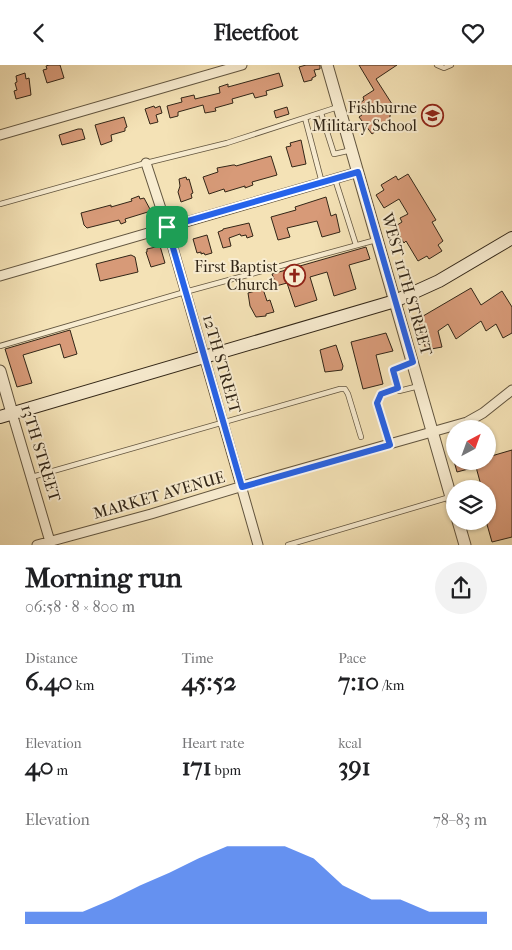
<!DOCTYPE html>
<html lang="en">
<head>
<meta charset="utf-8">
<style>
  :root { --surface:#fff; --page:#f2f2f2; --text:#202124; --muted:#757577; --accent:#2563eb }
  body { margin:0; font-family:"IM FELL French Canon",serif; background:var(--page); color:var(--text); height:100vh; display:flex; flex-direction:column; font-size:19px; white-space:nowrap }
  * { box-sizing:border-box; margin:0 }
  p { font-size:16px; color:var(--muted) }
  .icon { flex:none; width:28px; height:28px; fill:none; stroke:currentColor; stroke-width:2; stroke-linecap:round; stroke-linejoin:round }
  .map { position:relative; height:480px; overflow:hidden }
  .drawer { display:flex; flex-direction:column; background:var(--surface); flex:1 }
  .drawer>* { flex:none }
  .needle { width:32px; rotate:41deg }
  .tools { position:absolute; left:446px; top:355px; display:grid; gap:10px }
  .tools a { display:grid; place-items:center; width:50px; height:50px; border-radius:50%; background:var(--surface); box-shadow:0 1px 4px #0004; font-size:25px }
  .pin { position:absolute; display:grid; place-items:center; width:42px; height:42px; color:#fff; margin:-21px; border-radius:10px; box-shadow:0 2px 8px #0006 }
  .round { display:grid; place-items:center; flex:none; width:52px; height:52px; border-radius:26px; background:var(--page) }
  .summary { display:flex; align-items:center; justify-content:space-between; height:85px; padding:0 25px }
  h1 { font-size:28px; font-weight:700; line-height:38px }
  .metrics { display:grid; grid-template-columns:repeat(3,1fr); gap:8px; height:85px; padding:5px 25px }
  .metrics div { display:grid; align-content:center }
  .metrics b { font-size:25px; font-weight:700 }
  .metrics small { font-size:14px; font-weight:400 }
  .metrics p { font-size:14px }
  .chart { height:140px; padding:10px 25px }
  .chart p { display:flex; justify-content:space-between }
  .chart svg { width:100%; height:90px; margin-top:5px; fill:var(--accent); opacity:.7 }
  header { display:flex; justify-content:space-between; align-items:center; height:65px; padding:0 25px; background:var(--surface); font-size:22px; font-weight:700 }
  .map>svg:first-child { display:block }
</style>
</head>
<body>
<header><svg class="icon" aria-label="back" viewBox="0 0 24 24"><path d="M15 5l-7 7 7 7"/></svg>Fleetfoot<svg class="icon" aria-label="heart" viewBox="0 0 24 24"><path d="M12 20l-8-8c-3-5 5-10 8-4 3-6 11-1 8 4z"/></svg></header>
<div class="map">
<svg width="512" height="480" viewBox="0 0 512 480">
  <rect width="100%" height="100%" fill="#f4e2b6"/>
  <filter id="stains"><feTurbulence type="fractalNoise" baseFrequency=".004" numOctaves="4"/><feColorMatrix values="0 0 0 0 .2 0 0 0 0 .09 0 0 0 0 .02 0 0 0 .5 -.17"/></filter>
  <radialGradient id="worn" r=".72"><stop offset=".6" stop-color="#630" stop-opacity="0"/><stop offset="1" stop-color="#630" stop-opacity=".3"/></radialGradient>
  <!-- building -->
  <path fill="#d79a78" stroke="#322617" d="M 49,0 L 60,0 L 64,13 L 47,18 L 43,5 L 47,4 L 46,1 Z
    M 306,0 L 320,0 L 320,4 L 314,5 L 316,11 L 312,13 L 312,15 L 304,17 L 299,2 Z
    M 359,0 L 397,0 L 376,14 L 392,39 L 389,57 L 372,69 L 359,52 L 362,50 L 358,45 L 360,38 L 364,35 L 363,32 L 374,25 Z
    M 25,8 L 26,14 L 29,13 L 31,30 L 16,34 L 14,26 L 17,25 L 15,18 L 17,17 L 16,11 Z
    M 279,8 L 283,21 L 266,26 L 267,30 L 255,33 L 253,28 L 232,34 L 233,38 L 215,43 L 216,46 L 205,48 L 203,40 L 178,47 L 178,51 L 170,53 L 167,41 L 182,37 L 181,33 L 194,30 L 195,34 L 220,28 L 219,22 L 228,19 L 228,22 Z
    M 154,41 L 155,43 L 160,41 L 162,48 L 156,50 L 158,57 L 150,59 L 145,44 Z
    M 287,42 L 289,49 L 276,53 L 274,46 Z
    M 124,52 L 127,62 L 125,63 L 125,66 L 111,70 L 112,76 L 101,80 L 95,60 Z
    M 78,64 L 82,64 L 85,74 L 62,80 L 59,70 Z
    M 301,75 L 306,99 L 292,102 L 286,82 L 291,81 L 290,78 Z
    M 271,91 L 277,110 L 252,117 L 253,120 L 245,123 L 245,121 L 225,127 L 224,124 L 209,129 L 203,112 L 218,107 L 217,103 L 233,100 L 235,100 L 236,101 Z
    M 408,109 L 436,155 L 432,157 L 443,176 L 438,180 L 442,186 L 429,194 L 427,191 L 418,196 L 406,176 L 404,178 L 394,162 L 402,157 L 400,153 L 408,149 L 399,134 L 384,143 L 376,130 L 384,125 L 381,120 L 396,111 L 398,115 Z
    M 186,112 L 187,115 L 189,114 L 193,128 L 191,129 L 192,133 L 181,137 L 178,127 L 180,121 L 179,114 Z
    M 139,131 L 140,134 L 144,133 L 151,146 L 125,154 L 126,157 L 121,159 L 119,155 L 87,163 L 84,160 L 81,148 L 111,140 L 111,142 L 132,136 L 131,134 Z
    M 326,132 L 331,151 L 336,149 L 340,167 L 322,172 L 317,156 L 287,163 L 290,172 L 278,175 L 271,152 L 296,145 L 295,142 Z
    M 249,158 L 253,171 L 247,173 L 246,170 L 241,171 L 240,169 L 229,173 L 231,181 L 223,183 L 218,167 L 223,165 L 223,164 Z
    M 207,170 L 212,188 L 205,190 L 204,188 L 201,189 L 201,187 L 197,188 L 193,174 Z
    M 160,181 L 165,198 L 151,202 L 146,187 L 147,187 L 147,184 Z
    M 366,182 L 370,194 L 349,200 L 356,224 L 334,231 L 327,207 L 310,212 L 317,235 L 295,242 L 287,218 L 276,221 L 275,220 L 273,221 L 271,214 L 274,214 L 272,209 Z
    M 131,190 L 135,192 L 138,207 L 100,216 L 96,199 Z
    M 471,223 L 481,240 L 502,226 L 512,242 L 512,268 L 503,273 L 496,259 L 486,266 L 481,256 L 456,274 L 448,259 L 438,266 L 442,282 L 426,285 L 418,254 Z
    M 263,224 L 267,236 L 270,235 L 274,247 L 266,249 L 266,251 L 256,252 L 250,241 L 248,228 Z
    M 70,265 L 77,289 L 64,293 L 60,279 L 23,290 L 32,318 L 17,322 L 5,284 Z
    M 386,268 L 393,286 L 376,290 L 383,319 L 363,324 L 351,277 Z
    M 336,280 L 343,301 L 342,305 L 325,307 L 320,285 Z
    M 455,371 L 455,393 L 453,393 L 448,373 Z
    M 512,385 L 512,472 L 492,477 L 486,456 L 488,456 L 488,424 L 482,424 L 476,402 L 457,407 L 454,396 L 488,396 L 488,392 Z"/>
  <g fill="none" stroke-linecap="round" stroke-linejoin="round">
    <defs>
      <path id="service" d="M 437,0 L 444,3 L 451,0
        M 321,48 L 334,89 L 352,85
        M 305,53 L 322,118
        M 335,114 L 356,180
        M 0,139 L 146,98 L 227,78 L 338,42
        M 0,281 L 185,227 L 376,175
        M 411,298 L 393,305 L 399,326 L 419,321
        M 390,380 L 377,338 L 381,329 L 398,323
        M 32,412 L 340,324 L 345,324 L 348,329 L 361,372
        M 288,480 L 450,432"/>
      <path id="minor" d="M 0,70 L 242,0
        M 146,98 L 167,162 L 258,480
        M 0,211 L 358,107
        M 12,348 L 51,480
        M 37,480 L 151,449 L 266,414 L 467,357 L 483,348 L 512,325"/>
      <path id="tertiary" d="M 327,0 L 455,446
        M 0,306 L 12,348
        M 458,456 L 465,480"/>
      <path id="secondary" d="M 0,352 L 395,236 L 439,216 L 512,173"/>
    </defs>
    <!-- service casing -->
    <use href="#service" stroke="#62553f" stroke-width="6"/>
    <!-- minor casing -->
    <use href="#minor" stroke="#62553f" stroke-width="11"/>
    <!-- tertiary casing -->
    <use href="#tertiary" stroke="#62553f" stroke-width="13"/>
    <!-- secondary casing -->
    <use href="#secondary" stroke="#322617" stroke-width="14"/>
    <!-- service -->
    <use href="#service" stroke="#f8ecd0" stroke-width="4.5"/>
    <!-- minor -->
    <use href="#minor" stroke="#f8ecd0" stroke-width="9"/>
    <!-- tertiary -->
    <use href="#tertiary" stroke="#f8ecd0" stroke-width="11"/>
    <!-- secondary -->
    <use href="#secondary" stroke="#f8ecd0" stroke-width="12"/>
  </g>
  <g fill="none" stroke-linecap="round" stroke-linejoin="round">
    <defs>
      <path id="route" d="M 358,107 L 413,297 L 393,305 L 398,323 L 381,329 L 377,338 L 390,380 L 242,422 L 167,162 Z"/>
    </defs>
    <!-- route casing -->
    <use href="#route" stroke="#fff" stroke-width="10"/>
    <!-- route -->
    <use href="#route" stroke="#2563eb" stroke-width="6"/>
  </g>
  <!-- icons -->
  <defs>
    <symbol id="school-ring" viewBox="-11 -11 22 22"><circle r="9.5" fill="#f8ecd0" stroke="#8f2418" stroke-width="1.5"/><path d="M0-5L7-2L0 1L-7-2ZM-4 1L0 2.5L4 1V4Q0 6-4 4Z" fill="#8f2418"/></symbol>
    <symbol id="church-ring" viewBox="-11 -11 22 22"><circle r="9.5" fill="#f8ecd0" stroke="#8f2418" stroke-width="1.5"/><path d="M-1.2-6h2.4v3.5h3.3v2.4h-3.3V6h-2.4V-.1h-3.3v-2.4h3.3Z" fill="#8f2418"/></symbol>
  </defs>
  <g fill-rule="evenodd">
    <use href="#school-ring" x="420" y="38" width="25" height="25"/>
    <use href="#church-ring" x="282" y="198" width="25" height="25"/>
  </g>
  <g text-anchor="middle" dominant-baseline="central" stroke-width="4" stroke-linejoin="round" paint-order="stroke">
    <!-- poi labels -->
    <g font-size="16" fill="#322617" stroke="#f8ecd0" text-anchor="end">
      <text x="417" y="42">Fishburne<tspan x="417" dy="18">Military School</tspan></text>
      <text x="278" y="201">First Baptist<tspan x="278" dy="18">Church</tspan></text>
    </g>
    <!-- street labels -->
    <g font-size="16" fill="#322617" stroke="#f8ecd0">
      <text transform="translate(407 219) rotate(74)">WEST 11TH STREET</text>
      <text transform="translate(222 299) rotate(74)">12TH STREET</text>
      <text transform="translate(41 388) rotate(73)">13TH STREET</text>
      <text transform="translate(159 430) rotate(-16)">MARKET AVENUE</text>
    </g>
  </g>
  <rect width="100%" height="100%" filter="url(#stains)"/>
  <rect width="100%" height="100%" fill="url(#worn)"/>
</svg>
<div class="tools">
<a><svg class="needle" viewBox="-14 -14 28 28"><path d="M0-13l5 13h-10z" fill="#e53935"/><path d="M0 13l5-13h-10z" fill="#757577"/></svg></a>
<a><svg class="icon" aria-label="layers" viewBox="0 0 24 24"><path d="M12 4l9 5-9 5-9-5zM3 14l9 5 9-5"/></svg></a>
</div>
<div class="pin" style="left:167px;top:162px;background:#1e9e55"><svg class="icon" aria-label="arrive" viewBox="0 0 24 24"><path d="M6 21V4h12l-3 4 3 4H6"/></svg></div>
</div>
<section class="drawer">
<div class="summary"><div><h1>Morning run</h1><p>06:58 · 8 × 800 m</p></div><a class="round"><svg class="icon" aria-label="share" viewBox="0 0 24 24"><path d="M12 15V3M7 8l5-5 5 5M5 13v7h14v-7"/></svg></a></div>
<div class="metrics">
<div><p>Distance</p><b>6.40<small> km</small></b></div>
<div><p>Time</p><b>45:52</b></div>
<div><p>Pace</p><b>7:10<small> /km</small></b></div>
</div>
<div class="metrics">
<div><p>Elevation</p><b>40<small> m</small></b></div>
<div><p>Heart rate</p><b>171<small> bpm</small></b></div>
<div><p>kcal</p><b>391</b></div>
</div>
<div class="chart"><p><span>Elevation</span>78–83 m</p>
<svg viewBox="0 0 160 44" preserveAspectRatio="none"><path d="M0 44V38L10 38L20 38L30 32L40 25L50 19L60 12L70 6L80 6L90 6L100 12L110 25L120 32L130 32L140 38L150 38L160 38V44z"/></svg>
</div>
</section>
</body>
</html>
